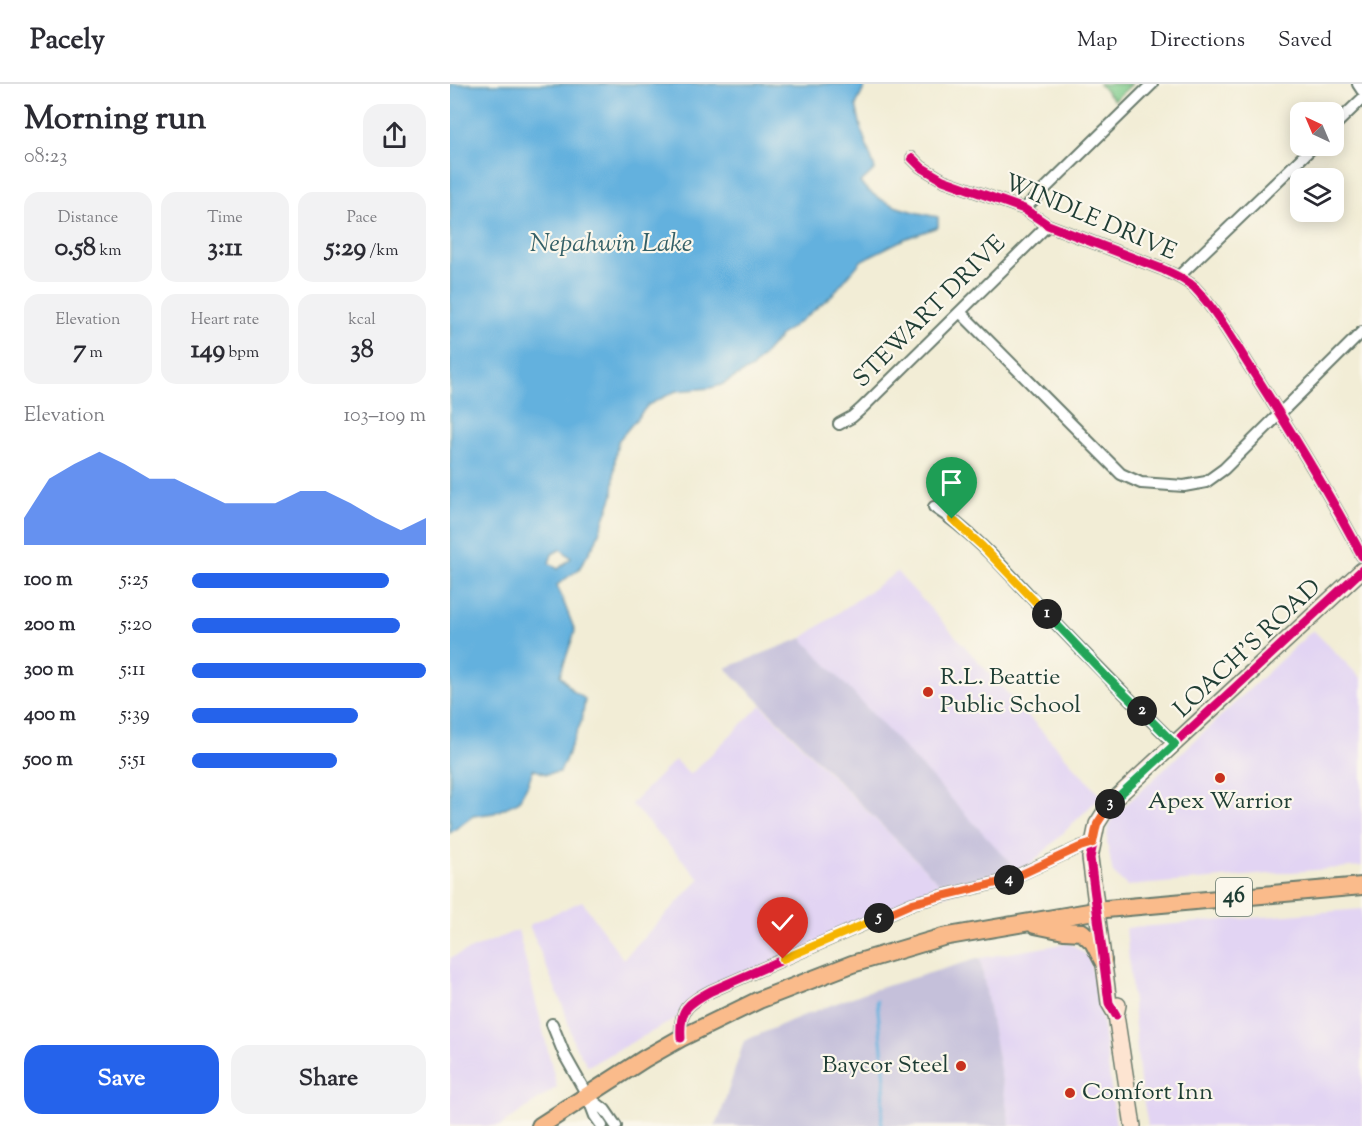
<!DOCTYPE html>
<html lang="en">
<head>
<meta charset="utf-8">
<style>
  :root { --surface:#fff; --page:#f2f2f3; --text:#2b2b33; --muted:#7c7c81; --line:#e1e1e2; --accent:#2563eb }
  body { margin:0; font-family:"Sorts Mill Goudy",serif; background:var(--page); color:var(--text); height:100vh; display:flex; flex-direction:column; font-size:22px; white-space:nowrap }
  * { box-sizing:border-box; margin:0 }
  p { font-size:20px; color:var(--muted) }
  .icon { flex:none; width:33px; height:33px; fill:none; stroke:currentColor; stroke-width:2; stroke-linecap:round; stroke-linejoin:round }
  .map { position:relative; flex:1; overflow:hidden }
  .panel { display:flex; flex-direction:column; background:var(--surface); width:450px }
  .panel>* { flex:none }
  .needle { width:39px; rotate:316deg }
  .controls { position:absolute; left:840px; top:18px; display:grid; gap:12px }
  .controls a { display:grid; place-items:center; width:54px; height:54px; border-radius:12px; background:var(--surface); box-shadow:0 3px 15px #0003; font-size:30px }
  .pin { position:absolute; display:grid; place-items:center; width:51px; height:51px; color:#fff; margin:-62px -26px; border-radius:50% 50% 50% 0; rotate:-45deg; box-shadow:0 0 6px #0007 }
  .pin .icon { rotate:45deg }
  .km { position:absolute; width:30px; height:30px; margin:-15px; border-radius:50%; background:#222; color:#fff; font-size:16px; line-height:30px; text-align:center }
  .round { display:grid; place-items:center; flex:none; width:63px; height:63px; border-radius:18px; background:var(--page) }
  .overview { display:flex; align-items:center; justify-content:space-between; height:102px; padding:0 24px }
  h1 { font-size:33px; font-weight:700; line-height:45px }
  .metrics { display:grid; grid-template-columns:repeat(3,1fr); gap:9px; height:102px; padding:6px 24px }
  .metrics div { display:grid; align-content:center; border-radius:15px; background:var(--page); text-align:center }
  .metrics b { font-size:26px; font-weight:700 }
  .metrics small { font-size:16px; font-weight:400 }
  .metrics p { font-size:16px }
  .chart { height:168px; padding:12px 24px }
  .chart p { display:flex; justify-content:space-between }
  .chart svg { width:100%; height:108px; margin-top:6px; fill:var(--accent); opacity:.7 }
  .primary-button { display:flex; gap:12px; margin-top:auto; padding:12px 24px }
  .primary-button a { flex:1; height:69px; border-radius:18px; background:var(--accent); color:#fff; font-size:24px; font-weight:700; line-height:69px; text-align:center }
  .primary-button a+a { background:var(--page); color:var(--text) }
  ul { padding:0 24px; list-style:none; font-size:20px }
  li { display:grid; grid-template-columns:96px 72px 1fr; align-items:center; height:45px }
  li i { height:15px; border-radius:8px; background:var(--accent) }
  header { display:flex; align-items:center; gap:36px; box-sizing:border-box; height:84px; padding:0 30px; background:var(--surface); border-bottom:2px solid var(--line) }
  header strong { font-size:28px }
  nav { display:flex; gap:33px; margin-inline-start:auto; font-size:21px }
  main { display:flex; flex:1; min-height:0 }
  .map>svg:first-child { display:block }
</style>
</head>
<body>
<header>
<strong>Pacely</strong>
<nav><a>Map</a><a>Directions</a><a>Saved</a></nav>
</header>
<main>
<section class="panel">
<div class="overview"><div><h1>Morning run</h1><p>08:23</p></div><a class="round"><svg class="icon" aria-label="share" viewBox="0 0 24 24"><path d="M12 15V3M7 8l5-5 5 5M5 13v7h14v-7"/></svg></a></div>
<div class="metrics">
<div><p>Distance</p><b>0.58<small> km</small></b></div>
<div><p>Time</p><b>3:11</b></div>
<div><p>Pace</p><b>5:29<small> /km</small></b></div>
</div>
<div class="metrics">
<div><p>Elevation</p><b>7<small> m</small></b></div>
<div><p>Heart rate</p><b>149<small> bpm</small></b></div>
<div><p>kcal</p><b>38</b></div>
</div>
<div class="chart"><p><span>Elevation</span>103–109 m</p>
<svg viewBox="0 0 160 44" preserveAspectRatio="none"><path d="M0 44V33L10 17L20 11L30 6L40 11L50 17L60 17L70 22L80 27L90 27L100 27L110 22L120 22L130 27L140 33L150 38L160 33V44z"/></svg>
</div>
<ul>
<li><b>100 m</b>5:25<i style="width:84%"></i></li>
<li><b>200 m</b>5:20<i style="width:89%"></i></li>
<li><b>300 m</b>5:11<i style="width:100%"></i></li>
<li><b>400 m</b>5:39<i style="width:71%"></i></li>
<li><b>500 m</b>5:51<i style="width:62%"></i></li>
</ul>
<div class="primary-button"><a>Save</a><a>Share</a></div>
</section>
<div class="map">
<svg width="912" height="1042" viewBox="0 0 912 1042">
  <rect width="100%" height="100%" fill="#fbf7ec"/>
  <filter id="ink" filterUnits="userSpaceOnUse"><feTurbulence type="fractalNoise" baseFrequency=".0167" numOctaves="2"/><feDisplacementMap in="SourceGraphic" scale="12" xChannelSelector="R" yChannelSelector="G"/><feConvolveMatrix kernelMatrix="1 2 1 2 8 2 1 2 1" color-interpolation-filters="sRGB"/></filter>
  <filter id="wash" filterUnits="userSpaceOnUse"><feTurbulence type="fractalNoise" baseFrequency=".008" numOctaves="4" result="noise"/><feDisplacementMap in="SourceGraphic" scale="24" xChannelSelector="R" yChannelSelector="G"/><feGaussianBlur stdDeviation="1.35" result="paint"/><feColorMatrix in="noise" values="0 0 0 0 0 0 0 0 0 0 0 0 0 0 0 0 0 1.4 0 .05"/><feComposite in="paint" operator="in"/></filter>
  <g filter="url(#wash)">
    <rect width="100%" height="100%" fill="#f2edd6"/>
    <!-- built -->
    <path fill="#e2d4f3" d="M 447,488 L 651,712 L 571,790 L 450,662 L 352,554 Z
      M 863,546 L 912,595 L 912,782 L 677,802 L 663,789 L 657,759 L 658,744 L 664,732 Z
      M 311,621 L 500,810 L 463,819 L 242,918 L 231,932 L 138,982 L 124,960 L 114,925 L 79,841 L 132,817 L 173,875 L 250,795 L 181,720 L 225,676 L 240,691 Z
      M 912,825 L 912,1042 L 698,1042 L 690,997 L 676,844 Z
      M 68,846 L 107,1003 L 50,1042 L 0,1042 L 0,874 Z
      M 620,859 L 639,873 L 652,935 L 666,1042 L 560,1042 L 530,874 Z"/>
    <!-- industrial -->
    <path fill="#c5c0da" d="M 352,554 L 571,790 L 500,810 L 276,584 Z
      M 530,874 L 560,1042 L 265,1042 L 270,1032 L 294,957 L 352,932 L 416,908 Z"/>
    <!-- green -->
    <path fill="#7dca89" stroke="#4e845e" stroke-width="1.5" d="M 649,0 L 682,0 L 664,16 Z"/>
    <!-- water -->
    <path fill="#64b1de" stroke="#427789" stroke-width="1.5" fill-rule="evenodd" d="M 0,0 L 416,0 L 406,21 L 412,48 L 425,85 L 410,99 C 432,122 458,127 488,133 L 488,143 L 454,155 L 412,176 L 382,211 L 357,232 L 331,251 L 302,284 L 271,301 L 260,304 L 226,307 L 198,321 L 168,357 L 165,375 L 163,411 L 146,457 L 129,485 L 107,501 L 125,547 L 110,591 L 123,607 L 135,615 L 132,636 L 110,688 L 96,690 L 83,685 L 78,700 L 68,718 L 44,729 L 23,732 L 0,749 L 0,626 L 1,618 L 0,613 ZM 111,465 L 121,474 L 108,485 L 99,479 L 102,470 Z"/>
    <g fill="none" stroke-linecap="round" stroke-linejoin="round">
      <!-- stream -->
      <path stroke="#64b1de" stroke-width="3" d="M 427,917 L 435,995 L 431,1042"/>
    </g>
  </g>
  <g filter="url(#ink)">
    <g fill="none" stroke-linecap="round" stroke-linejoin="round">
      <defs>
        <path id="street" d="M 908,0 L 912,6
          M 884,42 L 912,15
          M 462,74 L 471,83 L 493,96 L 574,125 L 598,141 L 712,185 C 723,190 735,195 744,203 C 768,228 788,265 807,294 C 844,352 880,411 912,472
          M 574,125 L 702,0
          M 729,192 L 864,62
          M 510,228 L 671,390 L 691,399 L 734,402 L 756,398 L 774,385 L 912,248
          M 389,340 L 402,333 L 411,325 L 598,141
          M 484,423 C 526,450 559,490 593,526 C 636,571 680,616 725,660
          M 102,940 L 115,972 L 137,1011 L 145,1032 L 152,1042
          M 231,954 C 229,925 237,920 261,907 L 463,819 L 558,796 L 630,763 L 643,759
          M 137,1012 L 155,1026 L 166,1042"/>
        <path id="secondary" d="M 668,921 L 666,931 L 683,1042
          M 666,931 L 659,919 L 640,774 L 647,740 L 659,721 L 668,712 L 912,486"/>
        <path id="primary" d="M 585,841 L 614,847 L 632,848 L 643,858 L 653,877
          M 90,1042 L 194,975 L 231,954 L 309,916 L 402,880 L 493,853 L 656,825 L 912,802"/>
      </defs>
      <!-- street casing -->
      <use href="#street" stroke="#697b6d" stroke-width="14"/>
      <!-- secondary casing -->
      <use href="#secondary" stroke="#697b6d" stroke-width="18"/>
      <!-- primary casing -->
      <use href="#primary" stroke="#697b6d" stroke-width="20"/>
      <!-- street -->
      <use href="#street" stroke="#fff" stroke-width="10"/>
      <!-- secondary -->
      <use href="#secondary" stroke="#fde4d1" stroke-width="15"/>
      <!-- primary -->
      <use href="#primary" stroke="#fabb8b" stroke-width="16"/>
      <defs>
        <path id="cycleway" d="M 462,74 L 471,83 L 493,96 L 574,125 L 598,141 L 712,185 C 723,190 735,195 744,203 C 768,228 788,265 807,294 C 844,352 880,411 912,472
          M 666,931 L 659,919 L 640,774 L 647,740 L 659,721 L 668,712 L 912,486
          M 231,954 C 229,925 237,920 261,907 L 463,819 L 558,796 L 630,763 L 643,759"/>
      </defs>
      <!-- cycleway casing -->
      <use href="#cycleway" stroke="#fbf7ec" stroke-width="13"/>
      <!-- cycleway -->
      <use href="#cycleway" stroke="#d6006c" stroke-width="9"/>
    </g>
  </g>
  <g fill="none" stroke-linecap="round" stroke-linejoin="round" filter="url(#ink)">
    <defs>
      <path id="split-1" d="M 502,435 L 532,462 L 597,530"/>
      <path id="split-2" d="M 597,530 L 655,591 L 692,627"/>
      <path id="split-3" d="M 660,720 L 725,660 L 692,627"/>
      <path id="split-4" d="M 559,796 L 630,763 L 643,759 L 647,740 L 660,720"/>
      <path id="split-5" d="M 429,834 L 463,819 L 559,796"/>
      <path id="split-6" d="M 333,875 L 429,834"/>
    </defs>
    <!-- split-1 casing -->
    <use href="#split-1" stroke="#fff" stroke-width="12"/>
    <!-- split-2 casing -->
    <use href="#split-2" stroke="#fff" stroke-width="12"/>
    <!-- split-3 casing -->
    <use href="#split-3" stroke="#fff" stroke-width="12"/>
    <!-- split-4 casing -->
    <use href="#split-4" stroke="#fff" stroke-width="12"/>
    <!-- split-5 casing -->
    <use href="#split-5" stroke="#fff" stroke-width="12"/>
    <!-- split-6 casing -->
    <use href="#split-6" stroke="#fff" stroke-width="12"/>
    <!-- split-1 -->
    <use href="#split-1" stroke="#f5b400" stroke-width="8"/>
    <!-- split-2 -->
    <use href="#split-2" stroke="#22a559" stroke-width="8"/>
    <!-- split-3 -->
    <use href="#split-3" stroke="#22a559" stroke-width="8"/>
    <!-- split-4 -->
    <use href="#split-4" stroke="#f0652b" stroke-width="8"/>
    <!-- split-5 -->
    <use href="#split-5" stroke="#f0652b" stroke-width="8"/>
    <!-- split-6 -->
    <use href="#split-6" stroke="#f5b400" stroke-width="8"/>
  </g>
  <!-- markers -->
  <g fill="#c8321e" stroke="#fbf7ec" stroke-width="2">
    <circle cx="478" cy="608" r="6"/>
    <circle cx="770" cy="694" r="6"/>
    <circle cx="511" cy="982" r="6"/>
    <circle cx="620" cy="1009" r="6"/>
  </g>
  <g text-anchor="middle" dominant-baseline="central" stroke-width="4.5" stroke-linejoin="round" paint-order="stroke">
    <!-- shield labels -->
    <rect fill="#fbf7ec" stroke="#61756b" stroke-width="1.5" x="766" y="794" width="36" height="38" rx="4.5"/>
    <g font-size="22" font-weight="bold" fill="#1f3d34">
      <text x="784" y="813">46</text>
    </g>
    <!-- street labels -->
    <g font-size="24" fill="#1f3d34" stroke="#fbf7ec">
      <text transform="translate(640 134) rotate(23)">WINDLE DRIVE</text>
      <text transform="translate(480 228) rotate(-45)">STEWART DRIVE</text>
      <text transform="translate(798 565) rotate(-43)">LOACH'S ROAD</text>
    </g>
    <!-- poi labels -->
    <g font-size="24" fill="#1f3d34" stroke="#fbf7ec" text-anchor="start">
      <text x="490" y="594">R.L. Beattie<tspan x="490" dy="28">Public School</tspan></text>
      <text x="770" y="718" text-anchor="middle">Apex Warrior</text>
      <text x="499" y="982" text-anchor="end">Baycor Steel</text>
      <text x="632" y="1009">Comfort Inn</text>
    </g>
    <!-- water labels -->
    <g font-size="26" font-style="italic" fill="#346067" stroke="#fbf7ec">
      <text x="161" y="160">Nepahwin Lake</text>
    </g>
  </g>
</svg>
<div class="controls">
<a><svg class="needle" viewBox="-14 -14 28 28"><path d="M0-13l5 13h-10z" fill="#e53935"/><path d="M0 13l5-13h-10z" fill="#7c7c81"/></svg></a>
<a><svg class="icon" aria-label="layers" viewBox="0 0 24 24"><path d="M12 4l9 5-9 5-9-5zM3 14l9 5 9-5"/></svg></a>
</div>
<div class="pin" style="left:502px;top:435px;background:#1e9e55"><svg class="icon" aria-label="arrive" viewBox="0 0 24 24"><path d="M6 21V4h12l-3 4 3 4H6"/></svg></div>
<div class="pin" style="left:333px;top:875px;background:#d93025"><svg class="icon" aria-label="check" viewBox="0 0 24 24"><path d="M5 12l5 5 9-10"/></svg></div>
<b class="km" style="left:597px;top:530px">1</b>
<b class="km" style="left:692px;top:627px">2</b>
<b class="km" style="left:660px;top:720px">3</b>
<b class="km" style="left:559px;top:796px">4</b>
<b class="km" style="left:429px;top:834px">5</b>
</div>
</main>
</body>
</html>
